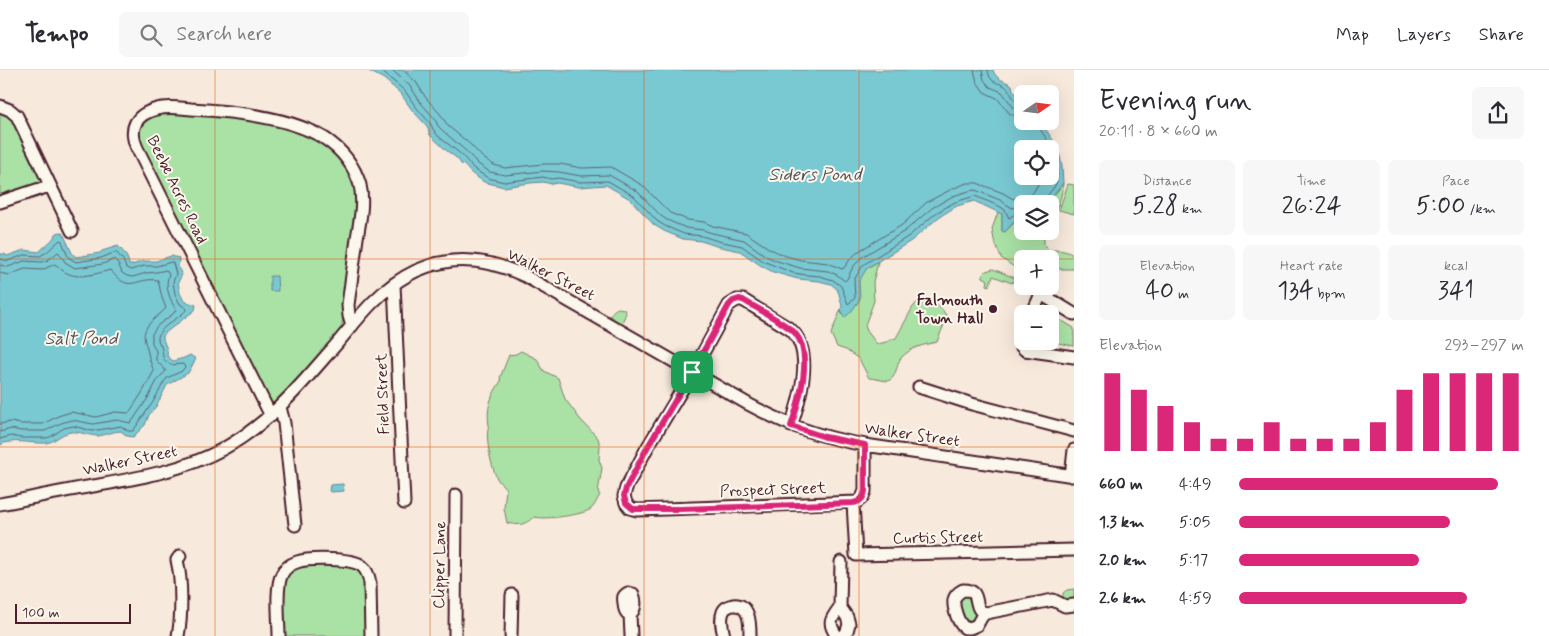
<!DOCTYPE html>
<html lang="en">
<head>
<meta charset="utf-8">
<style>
  :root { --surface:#fff; --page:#f7f7f7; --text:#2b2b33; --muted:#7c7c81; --line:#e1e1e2; --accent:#db2777 }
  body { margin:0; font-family:Mynerve,sans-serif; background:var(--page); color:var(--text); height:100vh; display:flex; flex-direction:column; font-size:19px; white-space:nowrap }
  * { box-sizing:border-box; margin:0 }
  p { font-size:16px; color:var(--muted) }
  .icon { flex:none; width:28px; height:28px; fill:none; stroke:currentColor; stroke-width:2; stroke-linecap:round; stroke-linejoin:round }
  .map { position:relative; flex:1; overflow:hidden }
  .panel { display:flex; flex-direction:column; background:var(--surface); width:475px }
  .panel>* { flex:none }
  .needle { width:32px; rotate:76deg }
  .fabs { position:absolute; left:1014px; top:15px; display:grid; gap:10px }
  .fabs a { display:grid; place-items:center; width:45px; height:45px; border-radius:8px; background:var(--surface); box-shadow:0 5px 20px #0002; font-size:25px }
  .scale { position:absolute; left:15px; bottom:12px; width:116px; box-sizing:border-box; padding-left:5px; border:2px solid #4a1f2b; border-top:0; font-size:14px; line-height:18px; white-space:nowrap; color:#4a1f2b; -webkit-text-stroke:4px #fbf7ec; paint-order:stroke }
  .pin { position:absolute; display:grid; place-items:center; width:42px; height:42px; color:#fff; margin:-21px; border-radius:10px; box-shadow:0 2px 8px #0006 }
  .round { display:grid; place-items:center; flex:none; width:52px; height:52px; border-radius:8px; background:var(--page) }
  .summary { display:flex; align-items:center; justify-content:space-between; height:85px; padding:0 25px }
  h1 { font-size:28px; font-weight:600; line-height:38px }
  .stats { display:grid; grid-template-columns:repeat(3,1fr); gap:8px; height:85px; padding:5px 25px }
  .stats div { display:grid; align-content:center; border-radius:8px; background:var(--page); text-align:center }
  .stats b { font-size:25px; font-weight:600 }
  .stats small { font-size:14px; font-weight:400 }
  .stats p { font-size:14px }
  .chart { height:140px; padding:10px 25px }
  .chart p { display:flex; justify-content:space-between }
  .chart svg { width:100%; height:90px; margin-top:5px; stroke:var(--accent); stroke-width:6 }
  ul { padding:0 25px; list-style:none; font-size:16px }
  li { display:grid; grid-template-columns:80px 60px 1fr; align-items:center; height:38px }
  li i { height:12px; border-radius:6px; background:var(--accent) }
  header { display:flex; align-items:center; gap:30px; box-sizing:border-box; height:70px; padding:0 25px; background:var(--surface); border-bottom:1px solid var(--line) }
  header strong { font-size:24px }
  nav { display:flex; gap:28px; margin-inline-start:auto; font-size:18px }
  .search { width:350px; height:45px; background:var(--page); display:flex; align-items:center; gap:12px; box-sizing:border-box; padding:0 18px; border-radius:8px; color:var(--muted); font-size:19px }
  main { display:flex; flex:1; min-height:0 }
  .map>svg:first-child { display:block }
</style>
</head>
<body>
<header>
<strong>Tempo</strong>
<div class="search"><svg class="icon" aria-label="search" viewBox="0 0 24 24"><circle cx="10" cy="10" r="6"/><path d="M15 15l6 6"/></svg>Search here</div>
<nav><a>Map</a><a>Layers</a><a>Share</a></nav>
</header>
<main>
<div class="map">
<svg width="1074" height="566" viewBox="0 0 1074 566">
  <rect width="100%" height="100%" fill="#f7e9dc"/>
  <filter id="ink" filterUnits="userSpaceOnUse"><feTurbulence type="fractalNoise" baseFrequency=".02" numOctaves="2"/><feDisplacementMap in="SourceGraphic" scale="10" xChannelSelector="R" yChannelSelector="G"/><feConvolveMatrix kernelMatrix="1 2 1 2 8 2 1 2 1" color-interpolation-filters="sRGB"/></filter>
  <g filter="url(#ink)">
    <!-- green -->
    <path fill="#aae2a6" stroke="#7a8068" d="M 0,39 L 13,45 L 42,108 L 40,114 L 0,130 Z
      M 160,41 L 236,46 L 280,56 L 316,69 L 329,77 L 348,96 L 358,125 L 341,262 L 276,334 L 269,331 L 137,67 C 140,47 143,50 160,41 Z
      M 1063,113 C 1062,128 1057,140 1050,153 L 1050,134 L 1046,134 L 1058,120 Z
      M 1068,114 L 1074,115 L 1074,144 L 1059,140 Z
      M 998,142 L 1002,144 L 1002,161 L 1005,162 L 1022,145 L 1022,161 L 1046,161 L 1044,165 L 1044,174 L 1050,180 C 1059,180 1067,180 1074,186 L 1074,199 L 1060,199 L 1051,200 L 1050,189 L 1022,189 L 1022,199 L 1014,197 L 1001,188 L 994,170 L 992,159 Z
      M 878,192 L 873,212 L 874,231 L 865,255 L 867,261 L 876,273 L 878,274 L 886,272 L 896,268 L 913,237 L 920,229 L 928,228 L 942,239 L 947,247 L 937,272 C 923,275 911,277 901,288 C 896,294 897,308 888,311 C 884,311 874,308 869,308 L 859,289 L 846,280 L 837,277 L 831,264 L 841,239 L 842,244 C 847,241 855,237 858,232 C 862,227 858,221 858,216 C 858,205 868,196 878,192 Z
      M 993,199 L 1022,211 L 1022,214 L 1013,211 L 1012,213 L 993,206 L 989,216 L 987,215 L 988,210 L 983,207 L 983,204 L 986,201 Z
      M 1043,232 L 1052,237 L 1049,243 L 1074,258 L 1074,276 L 1047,271 L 1050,271 L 1050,244 L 1044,244 L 1044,242 L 1040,238 Z
      M 618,238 L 624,239 L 626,243 L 621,255 L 610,250 C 609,245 613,240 618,238 Z
      M 521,281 L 537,289 L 544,301 L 558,308 L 565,329 L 580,349 L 598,368 L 600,376 L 599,390 L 602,398 L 598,422 L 600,425 C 597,429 595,436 591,439 C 583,445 544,450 535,447 C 522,455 522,456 507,453 L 504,438 L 506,419 C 504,415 500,414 498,410 C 492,401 484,365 489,356 C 486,337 491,326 501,311 L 500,308 L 509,285 L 516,284 Z
      M 307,494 C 327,495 352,491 365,508 L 368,566 L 282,566 C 283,550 278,510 292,500 C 296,497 302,496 307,494 Z
      M 1074,519 L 1074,532 L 1066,532 L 1063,528 L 1063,523 L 1067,520 Z
      M 963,525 L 973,527 L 978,549 L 965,555 L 957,530 Z"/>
    <!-- water -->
    <path fill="#79c9d3" stroke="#668590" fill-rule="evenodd" d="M 367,0 L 993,0 C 996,10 1004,10 1012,15 L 1013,20 L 1022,30 L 1022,51 L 1040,51 L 1053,70 L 1060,86 L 1062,97 L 1063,113 L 1058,120 L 1046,134 L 1022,134 L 1022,145 L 1016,150 L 1005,162 L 1002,161 L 1002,144 L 974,131 L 957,136 L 939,147 L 911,171 L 867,198 L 859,211 L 860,229 L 851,242 L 844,248 L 841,239 L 842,236 L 839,224 L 837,219 L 831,214 L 819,211 L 798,209 L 773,202 L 760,195 L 740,181 L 716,176 L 701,171 L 683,169 L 664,161 L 654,155 L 630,129 L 606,115 L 579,117 L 557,113 L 552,114 L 543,112 L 530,113 L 504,117 L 484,112 L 471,103 L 464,95 L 461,94 L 458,89 L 447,81 L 430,65 L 427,56 L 412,40 L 401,24 L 384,9 ZM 1022,79 L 1050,79 L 1050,106 L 1022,106 Z
      M 60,162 L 63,163 L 72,183 L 76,187 L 100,183 L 102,181 L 118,176 C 123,181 129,188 129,195 L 132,195 L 143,191 L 156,191 L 171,186 L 179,188 L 178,197 L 182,205 L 178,212 L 180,223 L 184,231 L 196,235 L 195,240 L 165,263 L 163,266 C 163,274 169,278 167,286 L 173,291 L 184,288 L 190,285 L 196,289 L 188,303 L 167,315 L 157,335 L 149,345 L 145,355 L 133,367 L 127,366 L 121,361 C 113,361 106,365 98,366 C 89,366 80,361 71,362 C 61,363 55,372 46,373 C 32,374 11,368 0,375 L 0,184 L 5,184 L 7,186 L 24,180 L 39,182 L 41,180 L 52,170 L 57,163 Z
      M 270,206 L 277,206 L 278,221 L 270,221 Z
      M 343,414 L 344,421 L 331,422 L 329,421 L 330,415 Z"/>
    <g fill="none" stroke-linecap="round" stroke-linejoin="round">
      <!-- shore -->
      <path stroke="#5d636e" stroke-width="1" d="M 380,0 L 405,21 L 416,37 L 430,53 L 433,59 L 438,66 L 462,85 L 474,99 L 488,108 L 504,112 L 543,107 L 551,109 L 558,108 L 580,112 L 608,111 L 634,126 L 657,151 L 665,156 L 684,164 L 702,166 L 718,171 L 742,176 L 763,191 L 793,203 L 807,205 L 820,206 L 833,210 L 841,216 L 848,234 L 855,228 L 854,210 L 863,195 L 909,166 L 936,143 L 955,132 L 975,126 L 999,136 L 1005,140 L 1009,148 L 1018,142 L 1022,141
        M 392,0 L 410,16 L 421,33 L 435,49 L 438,56 L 443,61 L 466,81 L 478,94 L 490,102 L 505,105 L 543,101 L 559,102 L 581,106 L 609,105 L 637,121 L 661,146 L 667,150 L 686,158 L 703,160 L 712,163 L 744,170 L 766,186 L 777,191 L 800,198 L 828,201 L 837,205 L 845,211 L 847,209 L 853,197 L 862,187 L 905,161 L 932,138 L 953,126 L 969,121 L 975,120 L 1000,130 L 1012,138 L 1022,135
        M 403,0 L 416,12 L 426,28 L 441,45 L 448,56 L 471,75 L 483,88 L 494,95 L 505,98 L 543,94 L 560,94 L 582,98 L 611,97 L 642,115 L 670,143 L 688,150 L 704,152 L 713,156 L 746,163 L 770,179 L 786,186 L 801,190 L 828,193 L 842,199 L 844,198 L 851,188 L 859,181 L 902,155 L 927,132 L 952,119 L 967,113 L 977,113 L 1003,123 L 1013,129 L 1022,127 L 1029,129 L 1043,106
        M 974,0 L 977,12 L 984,22 L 997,28 L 1010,44 L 1022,48
        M 982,0 L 984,10 L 990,17 L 1002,22 L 1014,38 L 1022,39
        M 988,0 C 990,17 1001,10 1008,19 C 1012,25 1014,32 1022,33
        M 1037,51 C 1038,60 1045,64 1048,72 C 1053,83 1059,97 1057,110 C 1056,119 1045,124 1044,134
        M 0,189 L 8,191 L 24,185 L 40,186 L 47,182 L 60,170 L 62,171 L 68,187 L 76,192 L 101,188 L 116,182 L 123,190 L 126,198 L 131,200 L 144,196 L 157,196 L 171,192 L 173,193 L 176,204 L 173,212 L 175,224 L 180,234 L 187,239 C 181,248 157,257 158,269 C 158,274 162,275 162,280 C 164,290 161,288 171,295 L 183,294 L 185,297 L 182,301 L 167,308 L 164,312 L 153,332 L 133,361 L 128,361 L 121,356 L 92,361 L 73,356 L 64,358 L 50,367 L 46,368 L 20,368 L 11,366 L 0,369
        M 0,195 L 8,197 L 24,191 L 42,192 L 48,190 L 58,182 L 60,184 L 65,192 L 75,198 L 103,194 L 114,189 L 118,193 L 122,203 L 127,206 L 133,207 L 146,203 L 157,202 L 166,200 L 169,204 C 164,217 170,229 176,240 L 174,243 L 157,256 L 152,264 L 152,273 L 156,281 L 156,290 L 166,301 L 158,309 L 148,328 L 131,353 L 117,350 L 93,354 L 72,350 L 61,353 L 45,361 L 21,361 L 11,359 L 0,362
        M 0,203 L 9,205 L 25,199 L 42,200 L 55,194 C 59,197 63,202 69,204 C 80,209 99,203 110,200 C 131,225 134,207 158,210 L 162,228 L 166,238 C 161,244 154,248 149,254 C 140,265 146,272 148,283 C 150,292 151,294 154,301 L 142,323 L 129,343 L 115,342 L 96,347 L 71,342 L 58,346 L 43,354 L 21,354 L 10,352 L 0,354"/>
      <defs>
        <path id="minor" d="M 0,36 L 10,40 L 17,46 L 72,161
          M 0,132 L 49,116
          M 394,214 L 404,433
          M 1032,244 L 1041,224 L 1074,244
          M 1022,269 L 1021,276 L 1025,280 L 1074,287
          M 919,317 L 972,334 L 1074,361
          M 280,337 L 284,353 L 295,455
          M 271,346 L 137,78 C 128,58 136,44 157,39 C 168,36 180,38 191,39 C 230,41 290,47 324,68 C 341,79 354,95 360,115 C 364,132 360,151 357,168 C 354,190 351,213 348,235 L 349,246 L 352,256
          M 791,356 C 800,329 815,281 790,259 L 743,230 L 737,230 L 729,235 L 692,303 L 647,378 L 626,418 L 624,426 L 626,433 L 630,438 L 637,440 L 857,432 L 862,428 L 865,421 L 865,375
          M 1071,406 L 1074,380
          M 853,433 L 856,485 L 1074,480
          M 0,434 C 31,428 62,421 93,416 C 138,408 182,401 223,379 C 265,356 295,322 326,286 C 342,269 356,249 373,232 C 418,187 468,179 525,206 L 748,334 C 789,356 819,367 865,375 L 1074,406
          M 841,492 L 840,537 L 847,547 L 849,554 L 847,561 L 844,566
          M 628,523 L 633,524 C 640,541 625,554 624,533 C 623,527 623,526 628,523 Z
          M 986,543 L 982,546 L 977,555 L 970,558 L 965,558 C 958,554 953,537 954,530 C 955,525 959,522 963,520 C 984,519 970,540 986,543 L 1053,530 L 1065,536 L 1074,535
          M 630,544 L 631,566
          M 178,566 C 182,546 182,511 177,490 L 180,486
          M 279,566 C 279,551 275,517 282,504 C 285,498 291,494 297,492 C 309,488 353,488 362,496 C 367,500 369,507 370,513 L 371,566
          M 455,566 L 456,425
          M 511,566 L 512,525
          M 724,566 C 722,558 720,549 723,542 C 725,537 729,536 733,535 C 750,533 750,554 750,566
          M 837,566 C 827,553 831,549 840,537"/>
      </defs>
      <!-- minor casing -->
      <use href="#minor" stroke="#4a1f2b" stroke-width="15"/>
      <!-- minor -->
      <use href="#minor" stroke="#fbf7ec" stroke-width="11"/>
    </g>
  </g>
  <g fill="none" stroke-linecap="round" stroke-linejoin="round" filter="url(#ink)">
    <defs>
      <path id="route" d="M 739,229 L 743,230 C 756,238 785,253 795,263 C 814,284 799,332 791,356 L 825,367 L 865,375 L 865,421 C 864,428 860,432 853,433 L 681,439 L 633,439 L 626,433 L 624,426 L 626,418 L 647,378 L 692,302 L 729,235 L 733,231 Z"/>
    </defs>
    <!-- route casing -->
    <use href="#route" stroke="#fff" stroke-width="10"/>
    <!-- route -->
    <use href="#route" stroke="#db2777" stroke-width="6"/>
  </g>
  <!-- grid -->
  <path fill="none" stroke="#e8590c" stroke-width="1" stroke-opacity="0.55" d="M 215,0 L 215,566M 430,0 L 430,566M 644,0 L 644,566M 859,0 L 859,566M 0,189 L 1074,189M 0,377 L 1074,377"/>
  <!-- markers -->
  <circle fill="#4a1f2b" stroke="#fbf7ec" stroke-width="2" cx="993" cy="239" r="5"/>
  <g text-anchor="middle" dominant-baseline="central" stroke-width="4" stroke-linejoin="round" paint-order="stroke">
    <!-- street labels -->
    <g font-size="16" fill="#4a1f2b" stroke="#fbf7ec">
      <text transform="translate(177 120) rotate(64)">Beebe Acres Road</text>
      <text transform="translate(551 205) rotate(27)">Walker Street</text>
      <text transform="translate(383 324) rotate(-92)">Field Street</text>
      <text transform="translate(912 365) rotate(8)">Walker Street</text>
      <text transform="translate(130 391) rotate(-12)">Walker Street</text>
      <text transform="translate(773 420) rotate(-2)">Prospect Street</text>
      <text transform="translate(938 468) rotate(-1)">Curtis Street</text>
      <text transform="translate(440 495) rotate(-89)">Clipper Lane</text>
    </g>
    <!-- poi labels -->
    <g font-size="16" font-weight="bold" fill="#4a1f2b" stroke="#fbf7ec" text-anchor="end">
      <text x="983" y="230">Falmouth<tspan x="983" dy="18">Town Hall</tspan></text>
    </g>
    <!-- water labels -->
    <g font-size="18" font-style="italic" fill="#58525d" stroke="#fbf7ec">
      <text x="815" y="105">Siders Pond</text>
      <text x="81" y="269">Salt Pond</text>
    </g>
  </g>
</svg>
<div class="fabs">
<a><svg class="needle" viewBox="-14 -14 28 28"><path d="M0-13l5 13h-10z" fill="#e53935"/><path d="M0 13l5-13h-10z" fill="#7c7c81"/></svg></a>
<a><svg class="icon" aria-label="locate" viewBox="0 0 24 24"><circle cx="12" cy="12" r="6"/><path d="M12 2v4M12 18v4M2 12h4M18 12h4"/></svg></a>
<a><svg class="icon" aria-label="layers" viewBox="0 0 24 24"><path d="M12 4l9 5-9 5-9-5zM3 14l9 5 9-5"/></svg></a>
<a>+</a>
<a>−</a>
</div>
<div class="scale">100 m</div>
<div class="pin" style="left:692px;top:302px;background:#1e9e55"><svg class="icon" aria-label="arrive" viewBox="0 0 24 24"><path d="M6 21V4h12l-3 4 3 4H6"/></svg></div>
</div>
<section class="panel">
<div class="summary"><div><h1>Evening run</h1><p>20:11 · 8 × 660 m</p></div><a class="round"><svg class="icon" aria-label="share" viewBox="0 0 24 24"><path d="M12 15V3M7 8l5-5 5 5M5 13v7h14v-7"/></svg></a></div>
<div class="stats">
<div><p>Distance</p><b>5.28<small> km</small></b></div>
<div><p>Time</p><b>26:24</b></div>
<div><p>Pace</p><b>5:00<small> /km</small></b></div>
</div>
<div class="stats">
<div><p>Elevation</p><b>40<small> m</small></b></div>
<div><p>Heart rate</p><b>134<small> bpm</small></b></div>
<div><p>kcal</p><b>341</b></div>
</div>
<div class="chart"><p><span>Elevation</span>293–297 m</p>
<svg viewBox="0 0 160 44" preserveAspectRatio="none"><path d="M5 44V6M15 44V14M25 44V22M35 44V30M45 44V38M55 44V38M65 44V30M75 44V38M85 44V38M95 44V38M105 44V30M115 44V14M125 44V6M135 44V6M145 44V6M155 44V6"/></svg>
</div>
<ul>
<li><b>660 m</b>4:49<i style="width:91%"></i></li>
<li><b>1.3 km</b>5:05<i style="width:74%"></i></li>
<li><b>2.0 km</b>5:17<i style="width:63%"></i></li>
<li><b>2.6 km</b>4:59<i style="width:80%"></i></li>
</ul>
</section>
</main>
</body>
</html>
